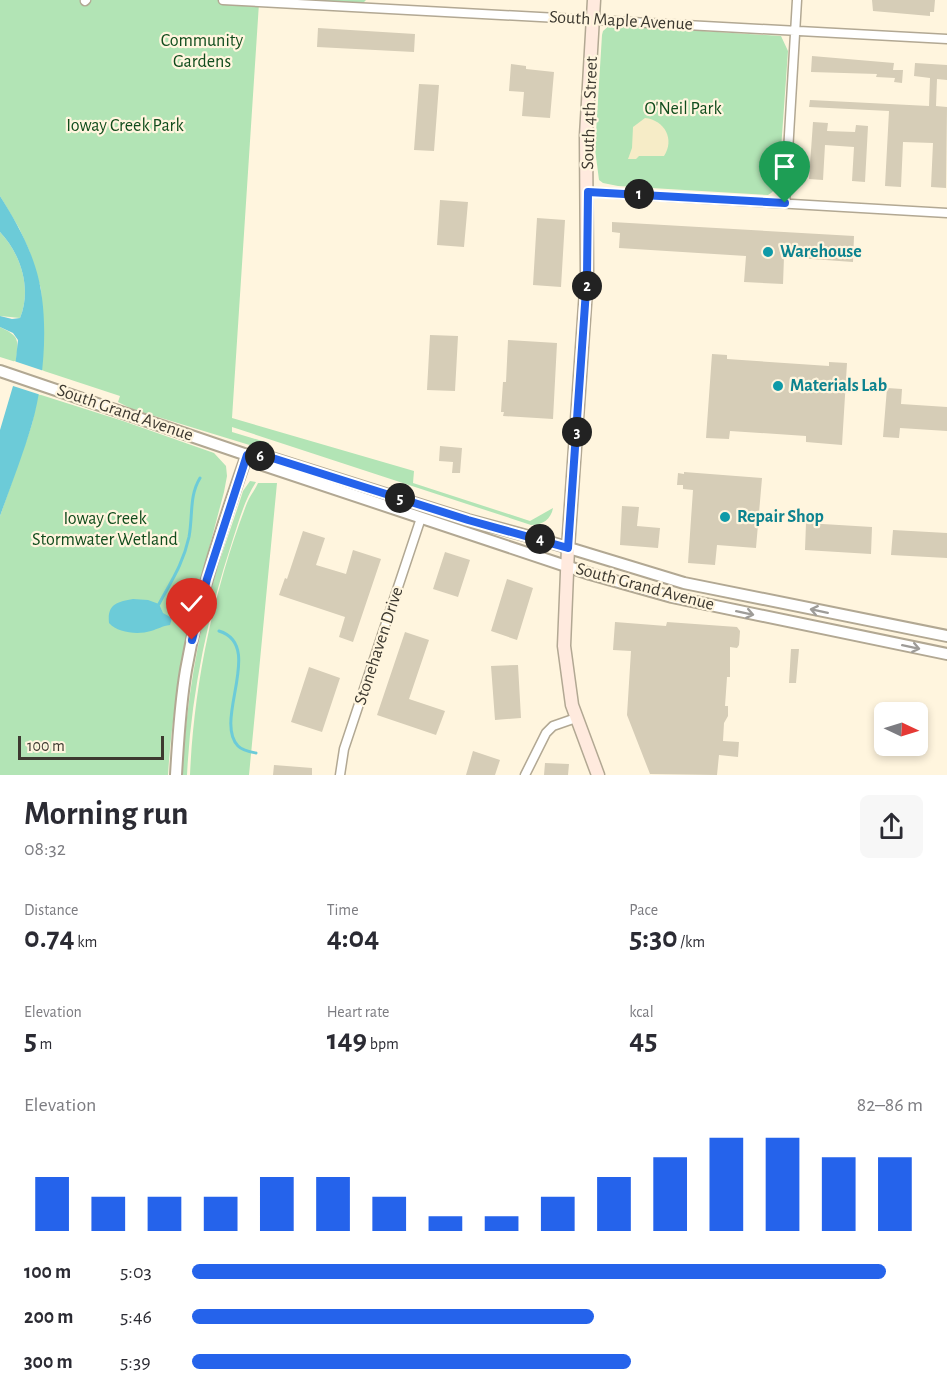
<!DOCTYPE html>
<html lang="en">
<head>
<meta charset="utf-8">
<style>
  :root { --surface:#fff; --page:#f7f7f7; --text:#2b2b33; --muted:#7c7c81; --accent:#2563eb }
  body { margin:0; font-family:"Alegreya Sans",sans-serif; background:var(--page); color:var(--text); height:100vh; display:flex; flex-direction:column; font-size:22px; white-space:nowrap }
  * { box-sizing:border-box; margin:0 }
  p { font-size:20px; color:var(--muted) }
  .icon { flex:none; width:33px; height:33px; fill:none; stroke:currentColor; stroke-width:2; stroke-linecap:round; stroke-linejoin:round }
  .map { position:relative; height:775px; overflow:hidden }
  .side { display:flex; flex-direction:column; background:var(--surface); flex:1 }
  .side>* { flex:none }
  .needle { width:39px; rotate:94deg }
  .fabs { position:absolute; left:874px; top:702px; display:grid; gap:12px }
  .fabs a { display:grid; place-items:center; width:54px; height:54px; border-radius:9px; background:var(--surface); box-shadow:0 3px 9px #0003; font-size:30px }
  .scale { position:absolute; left:18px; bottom:15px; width:146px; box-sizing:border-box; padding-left:6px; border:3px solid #3d3930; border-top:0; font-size:16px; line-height:21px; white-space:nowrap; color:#3d3930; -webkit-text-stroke:4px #fff5de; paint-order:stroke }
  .pin { position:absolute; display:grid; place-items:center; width:51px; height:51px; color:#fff; margin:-62px -26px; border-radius:50% 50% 50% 0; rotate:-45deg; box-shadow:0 0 6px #0007 }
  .pin .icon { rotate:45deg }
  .km { position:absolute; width:30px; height:30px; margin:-15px; border-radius:50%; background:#222; color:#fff; font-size:16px; line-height:30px; text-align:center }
  .round { display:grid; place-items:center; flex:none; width:63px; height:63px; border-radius:9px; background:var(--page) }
  .summary { display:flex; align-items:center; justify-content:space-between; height:102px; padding:0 24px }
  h1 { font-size:33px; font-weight:700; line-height:45px }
  .metrics { display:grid; grid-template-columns:repeat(3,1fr); gap:9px; height:102px; padding:6px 24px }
  .metrics div { display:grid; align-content:center }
  .metrics b { font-size:30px; font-weight:700 }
  .metrics small { font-size:16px; font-weight:400 }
  .metrics p { font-size:16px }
  .chart { height:168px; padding:12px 24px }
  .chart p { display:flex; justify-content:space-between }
  .chart svg { width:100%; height:108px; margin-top:6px; stroke:var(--accent); stroke-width:6 }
  ul { padding:0 24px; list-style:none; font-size:20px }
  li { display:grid; grid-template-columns:96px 72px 1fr; align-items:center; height:45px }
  li i { height:15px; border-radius:8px; background:var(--accent) }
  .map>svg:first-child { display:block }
</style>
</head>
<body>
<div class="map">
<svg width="947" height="775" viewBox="0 0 947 775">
  <rect width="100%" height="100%" fill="#fff5de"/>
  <!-- green -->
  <path fill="#b2e4b5" d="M 0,0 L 366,0 L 363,3 L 259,3 L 232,418 L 414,471 L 413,483 L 530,521 L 553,508 C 551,519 543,525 531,525 L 232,427 L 232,432 L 269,443 L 266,450 L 132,409 L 118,402 L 120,396 L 41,370 L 43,341 L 41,289 L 29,250 L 19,228 L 0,196 Z
    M 610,25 L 781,36 L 788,51 L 779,177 C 778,185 775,191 768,195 L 618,186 L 603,183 L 599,180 L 595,149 L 602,35 L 603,31 Z
    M 0,232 C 21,254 32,289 20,318 L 0,316 Z
    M 0,327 C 21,337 18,340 16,362 L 0,357 Z
    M 38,394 L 123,421 L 214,453 L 226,466 L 227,476 L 224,492 C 199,586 174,677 168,775 L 0,775 L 0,516 L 32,424 Z
    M 250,481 L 256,482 C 244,501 239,521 232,542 C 207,618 191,695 187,775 L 182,775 C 186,708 196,643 214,579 C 223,549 234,520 243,491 Z
    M 258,483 L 277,483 L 249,775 L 190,775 C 194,683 214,589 247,503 C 250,496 255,490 258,483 Z"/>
  <!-- sand -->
  <path fill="#f6ecc7" d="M 645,118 C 665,120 675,140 664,156 L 639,156 L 636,159 L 628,159 L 632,148 L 633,127 Z"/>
  <!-- water -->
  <path fill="#6ccbd8" d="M 0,196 C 14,218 27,241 35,266 C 50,311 45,378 32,424 C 23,455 11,485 0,516 L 0,430 L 13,386 L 18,340 L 13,333 L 0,327 L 0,316 L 12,319 L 20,318 C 32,289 21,254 0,232 Z
    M 133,599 L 148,600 L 159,604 L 163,613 L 172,618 L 170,625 C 162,626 158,629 151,631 C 138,635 118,633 109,623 C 107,604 117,602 133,599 Z"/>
  <!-- pier -->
  <path fill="#fff5de" d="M 14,361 L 44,371 L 41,395 L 10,385 Z"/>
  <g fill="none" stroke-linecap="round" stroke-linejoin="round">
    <!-- stream -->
    <path stroke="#6ccbd8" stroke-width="3" d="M 159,604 C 172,580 183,564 189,537 C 193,516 189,496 200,478
      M 219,631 C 265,645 213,720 238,746 C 243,751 250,752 256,753"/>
  </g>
  <!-- building -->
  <path fill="#d6cdb7" d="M 872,0 L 935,0 L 934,12 L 930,12 L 930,16 L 873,11 Z
    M 318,28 L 415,34 L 414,52 L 317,47 Z
    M 812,56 L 894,63 L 893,70 L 903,70 L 902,83 L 894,82 L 895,78 L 876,77 L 877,74 L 811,72 Z
    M 915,63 L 947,65 L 947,80 L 937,79 L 936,106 L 947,107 L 946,188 L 931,187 L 933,143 L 903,142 L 901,187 L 885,186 L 889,111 L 809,107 L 810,100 L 929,106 L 930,78 L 914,76 Z
    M 511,64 L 526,66 L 526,69 L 554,72 L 550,118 L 522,116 L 524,92 L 509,91 Z
    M 419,84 L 439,85 L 434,151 L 414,150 Z
    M 813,122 L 828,123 L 827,131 L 855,132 L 856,125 L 868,126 L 865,182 L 852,181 L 854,147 L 825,145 L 823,180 L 809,179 Z
    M 440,200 L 468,202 L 464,247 L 437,245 Z
    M 537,218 L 565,220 L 561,287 L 533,285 Z
    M 612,222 L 854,236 L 853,262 L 784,257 L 783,284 L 744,282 L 746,256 L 619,248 L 620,233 L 612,232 Z
    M 430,335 L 458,336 L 455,391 L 427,390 Z
    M 508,340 L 557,343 L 553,419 L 503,416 L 504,412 L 501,412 L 503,382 L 506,382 Z
    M 712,354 L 727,355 L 727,359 L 829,366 L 829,362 L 847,363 L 842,445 L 806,442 L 806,436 L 730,431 L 729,439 L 706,438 Z
    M 887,388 L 902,389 L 901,404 L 947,407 L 947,431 L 900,428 L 899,438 L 883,437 Z
    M 440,446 L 462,448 L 460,473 L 452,473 L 453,462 L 439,461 Z
    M 684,472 L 762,478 L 756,548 L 717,545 L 715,565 L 688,563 L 693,490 L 683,489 L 683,485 L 677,485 L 678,473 L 684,474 Z
    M 622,506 L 639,507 L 637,526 L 660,528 L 658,548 L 620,545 Z
    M 806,523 L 872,527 L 871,554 L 805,550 Z
    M 893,530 L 947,533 L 947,558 L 891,555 Z
    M 303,531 L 325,538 L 316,565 L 346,574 L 353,550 L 381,559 L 353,642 L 339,637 L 345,617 L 279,595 L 285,578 L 287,579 Z
    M 445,552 L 470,560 L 458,597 L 433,589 Z
    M 507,579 L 533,588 L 517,640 L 491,631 Z
    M 615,622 L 666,626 L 667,622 L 737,627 L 740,631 L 739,645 L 737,648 L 730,647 L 730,677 L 727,677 L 725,706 L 728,706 L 728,716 L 724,723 L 723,741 L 739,742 L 738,757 L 719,755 L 717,775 L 650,774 L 627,715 L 631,651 L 613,650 Z
    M 405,632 L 429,640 L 409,699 L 445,711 L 436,735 L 377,715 Z
    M 791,649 L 799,649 L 796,683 L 789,683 Z
    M 518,665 L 521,718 L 495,720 L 491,666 Z
    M 309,667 L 340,678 L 322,732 L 291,722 Z
    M 473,751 L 500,760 L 495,775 L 466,775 Z
    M 545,763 L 569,764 L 568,775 L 544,775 Z
    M 274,765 L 312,768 L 312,775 L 273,775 Z"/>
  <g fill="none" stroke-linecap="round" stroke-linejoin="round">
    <defs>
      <path id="minor" d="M 223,0 L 947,39
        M 85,1 L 86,0
        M 588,192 L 947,213
        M 785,203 L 797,0
        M 340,775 L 344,749 L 421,518
        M 525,775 L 546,733 L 553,726 L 576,718"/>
      <path id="tertiary" d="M 0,371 L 250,456 L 263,465 L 590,574 L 672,597 L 947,654
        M 250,456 L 265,456 L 468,520 L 546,541 L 684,583 L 947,636
        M 176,775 C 178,740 180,705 186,670 C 199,597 222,526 247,455"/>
      <path id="secondary" d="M 594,0 L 586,136 L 587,276 L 568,548 L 564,646 L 572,705 L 598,775"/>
    </defs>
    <!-- minor casing -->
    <use href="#minor" stroke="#b2a893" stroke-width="11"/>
    <!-- tertiary casing -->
    <use href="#tertiary" stroke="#b2a893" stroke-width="14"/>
    <!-- secondary casing -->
    <use href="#secondary" stroke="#b2a893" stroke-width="15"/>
    <!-- minor -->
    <use href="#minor" stroke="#fff" stroke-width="8"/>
    <!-- tertiary -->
    <use href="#tertiary" stroke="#fff" stroke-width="10"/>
    <!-- secondary -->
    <use href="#secondary" stroke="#ffeade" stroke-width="12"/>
  </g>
  <!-- one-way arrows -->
  <defs><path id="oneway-shaft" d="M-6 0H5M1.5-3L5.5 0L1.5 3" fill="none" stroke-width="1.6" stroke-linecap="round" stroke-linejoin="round" transform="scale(1.5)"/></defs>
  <g stroke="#9e9c98">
    <use href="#oneway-shaft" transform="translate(819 611) rotate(-168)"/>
    <use href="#oneway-shaft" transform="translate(745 613) rotate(12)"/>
    <use href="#oneway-shaft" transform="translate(911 647) rotate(12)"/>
  </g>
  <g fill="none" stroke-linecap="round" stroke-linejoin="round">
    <defs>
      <path id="route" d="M 192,640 L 207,579 L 247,455 L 266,456 L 468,520 L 568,548 L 587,276 L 588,192 L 785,203"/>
    </defs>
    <!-- route casing -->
    <use href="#route" stroke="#fff" stroke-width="12"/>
    <!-- route -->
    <use href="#route" stroke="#2563eb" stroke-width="8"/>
  </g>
  <!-- markers -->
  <g fill="#0f9aa8" stroke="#fff5de" stroke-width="2">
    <circle cx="768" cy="252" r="6"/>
    <circle cx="778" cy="386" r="6"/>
    <circle cx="725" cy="517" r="6"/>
  </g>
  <g text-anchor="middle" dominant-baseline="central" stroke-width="4.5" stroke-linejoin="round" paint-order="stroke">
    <!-- street labels -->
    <g font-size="18" fill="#3d3930" stroke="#fff5de">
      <text transform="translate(621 21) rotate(3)">South Maple Avenue</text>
      <text transform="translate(590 113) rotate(-88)">South 4th Street</text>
      <text transform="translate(125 413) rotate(19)">South Grand Avenue</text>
      <text transform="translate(645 587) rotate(15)">South Grand Avenue</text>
      <text transform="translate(379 646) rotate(-72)">Stonehaven Drive</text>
    </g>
    <!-- park labels -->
    <g font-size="18" fill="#104c1c" stroke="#fff5de">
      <text x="202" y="41">Community<tspan x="202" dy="21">Gardens</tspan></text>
      <text x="683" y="109">O'Neil Park</text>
      <text x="125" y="126">Ioway Creek Park</text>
      <text x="105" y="519">Ioway Creek<tspan x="105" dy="21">Stormwater Wetland</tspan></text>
    </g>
    <!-- culture labels -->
    <g font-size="18" font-weight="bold" fill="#0d838f" stroke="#fff5de" text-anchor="start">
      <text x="780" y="252">Warehouse</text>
      <text x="790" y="386">Materials Lab</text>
      <text x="737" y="517">Repair Shop</text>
    </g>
  </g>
</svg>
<div class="fabs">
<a><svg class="needle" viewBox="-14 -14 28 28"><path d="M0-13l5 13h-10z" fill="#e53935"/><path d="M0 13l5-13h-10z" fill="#7c7c81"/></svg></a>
</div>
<div class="scale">100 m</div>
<div class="pin" style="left:785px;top:203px;background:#1e9e55"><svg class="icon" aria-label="arrive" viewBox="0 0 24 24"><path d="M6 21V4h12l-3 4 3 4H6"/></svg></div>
<div class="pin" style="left:192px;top:640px;background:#d93025"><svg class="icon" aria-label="check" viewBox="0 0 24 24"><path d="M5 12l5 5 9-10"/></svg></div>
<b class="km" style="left:639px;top:194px">1</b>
<b class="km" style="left:587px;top:286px">2</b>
<b class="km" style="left:577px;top:432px">3</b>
<b class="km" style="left:540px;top:539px">4</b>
<b class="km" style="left:400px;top:498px">5</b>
<b class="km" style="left:260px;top:456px">6</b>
</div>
<section class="side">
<div class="summary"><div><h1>Morning run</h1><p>08:32</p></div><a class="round"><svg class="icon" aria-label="share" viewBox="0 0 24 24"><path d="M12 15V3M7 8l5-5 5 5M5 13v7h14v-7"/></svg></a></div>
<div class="metrics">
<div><p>Distance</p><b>0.74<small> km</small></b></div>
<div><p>Time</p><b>4:04</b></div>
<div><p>Pace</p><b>5:30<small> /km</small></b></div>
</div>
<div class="metrics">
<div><p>Elevation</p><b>5<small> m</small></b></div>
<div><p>Heart rate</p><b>149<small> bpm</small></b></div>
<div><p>kcal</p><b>45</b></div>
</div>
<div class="chart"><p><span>Elevation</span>82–86 m</p>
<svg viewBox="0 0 160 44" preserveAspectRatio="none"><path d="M5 44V22M15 44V30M25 44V30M35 44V30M45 44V22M55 44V22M65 44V30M75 44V38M85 44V38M95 44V30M105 44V22M115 44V14M125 44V6M135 44V6M145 44V14M155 44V14"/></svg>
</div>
<ul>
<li><b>100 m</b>5:03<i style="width:95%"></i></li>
<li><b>200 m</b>5:46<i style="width:55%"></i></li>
<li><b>300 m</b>5:39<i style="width:60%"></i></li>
</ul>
</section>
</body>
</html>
